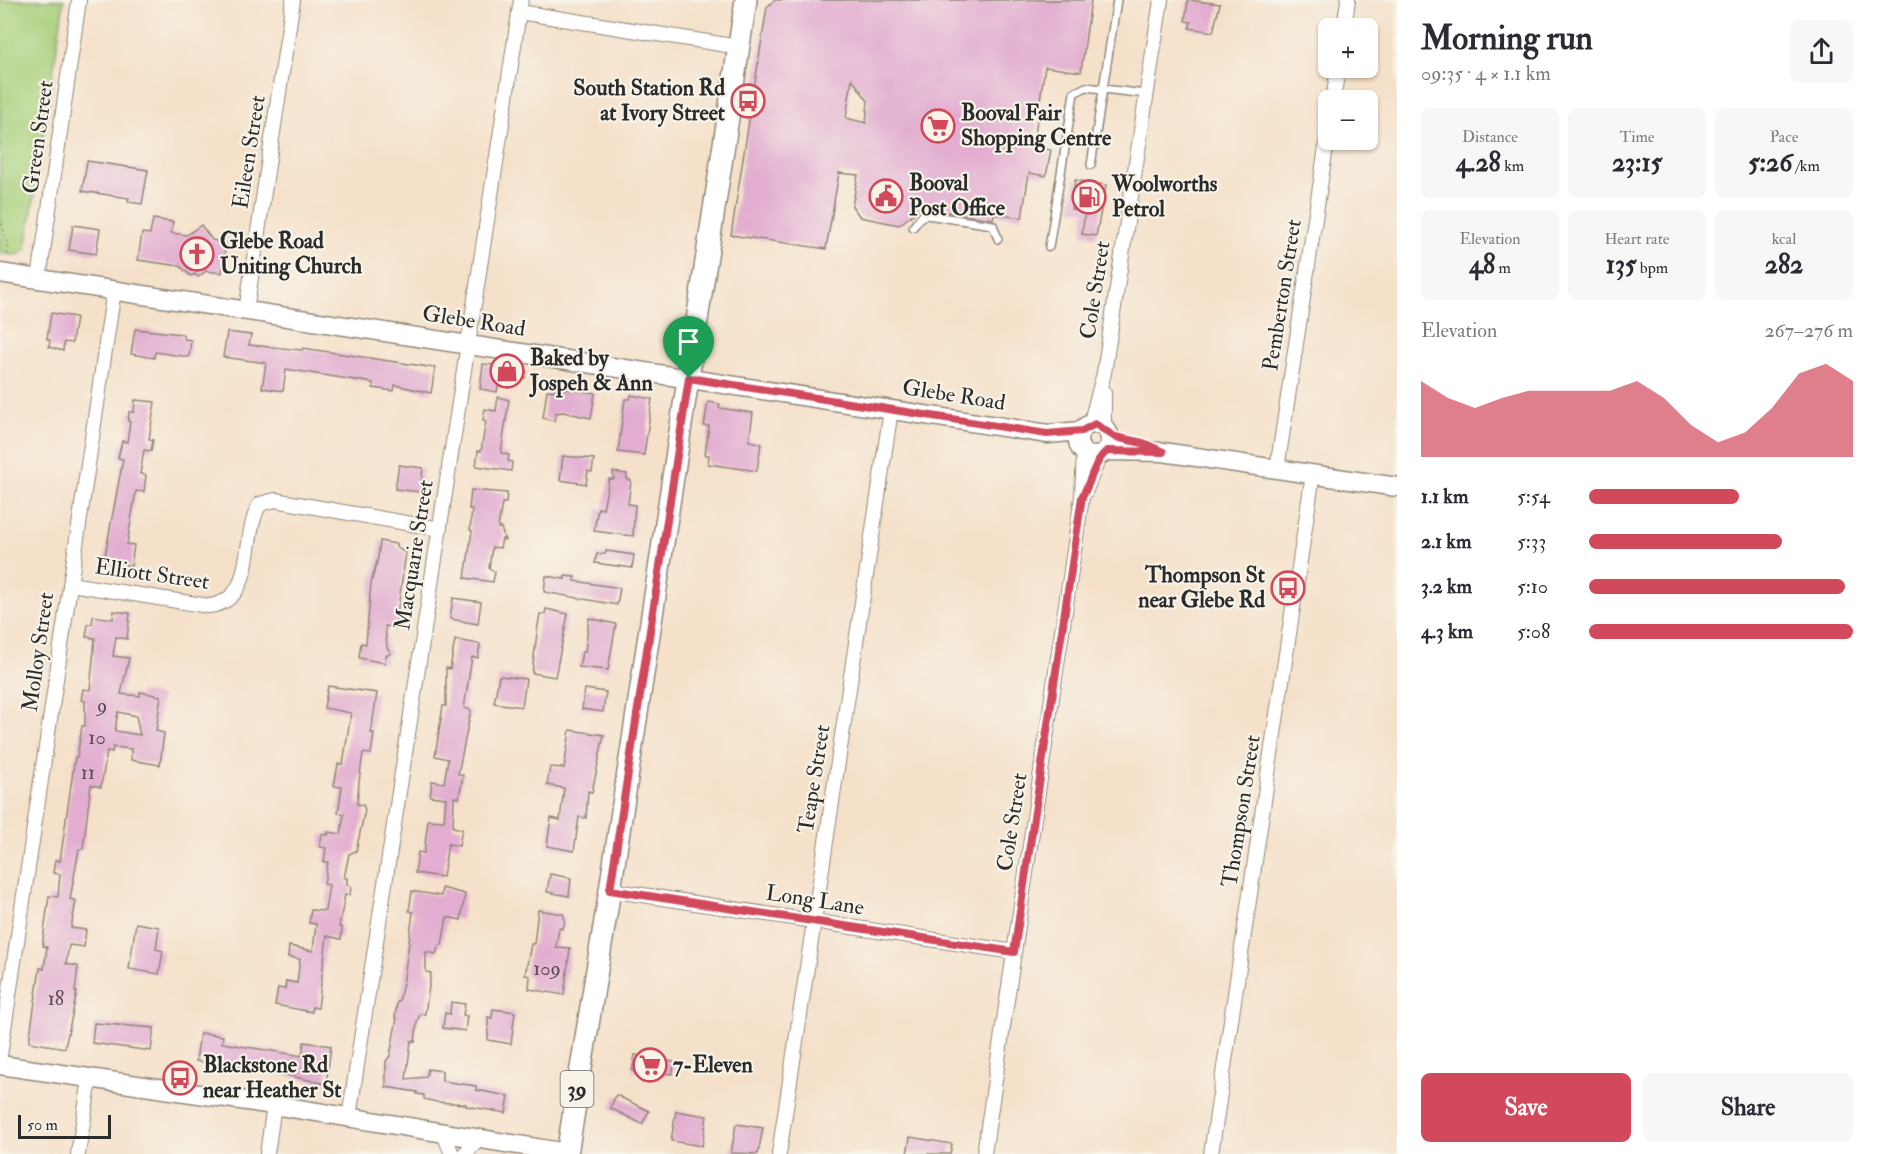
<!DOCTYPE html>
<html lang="en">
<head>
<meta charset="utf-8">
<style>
  :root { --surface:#fff; --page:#f7f7f7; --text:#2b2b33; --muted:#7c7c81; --accent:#d1495b }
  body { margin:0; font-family:"IM FELL Double Pica",serif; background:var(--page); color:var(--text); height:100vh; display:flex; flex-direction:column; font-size:22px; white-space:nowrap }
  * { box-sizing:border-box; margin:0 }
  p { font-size:20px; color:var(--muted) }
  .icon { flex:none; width:33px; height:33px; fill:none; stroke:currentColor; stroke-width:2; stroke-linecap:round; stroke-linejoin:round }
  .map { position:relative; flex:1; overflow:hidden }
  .side { display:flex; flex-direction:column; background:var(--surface); width:480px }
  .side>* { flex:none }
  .controls { position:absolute; left:1318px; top:18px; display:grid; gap:12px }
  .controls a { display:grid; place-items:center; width:60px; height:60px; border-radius:9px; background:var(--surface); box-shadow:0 2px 4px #0004; font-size:30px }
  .scale { position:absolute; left:18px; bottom:15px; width:93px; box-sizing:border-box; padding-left:6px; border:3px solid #2b2b2b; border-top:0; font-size:16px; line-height:21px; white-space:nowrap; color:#2b2b2b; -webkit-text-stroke:4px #f7f3e8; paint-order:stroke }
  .pin { position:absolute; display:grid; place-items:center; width:51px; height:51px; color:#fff; margin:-62px -26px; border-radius:50% 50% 50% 0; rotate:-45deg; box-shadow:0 0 6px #0007 }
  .pin .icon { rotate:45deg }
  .round { display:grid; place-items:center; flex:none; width:63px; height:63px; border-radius:9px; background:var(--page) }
  .summary { display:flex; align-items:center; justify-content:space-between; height:102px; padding:0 24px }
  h1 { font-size:33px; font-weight:700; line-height:45px }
  .metrics { display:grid; grid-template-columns:repeat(3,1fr); gap:9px; height:102px; padding:6px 24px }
  .metrics div { display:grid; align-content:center; border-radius:9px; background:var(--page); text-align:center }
  .metrics b { font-size:26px; font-weight:700 }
  .metrics small { font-size:16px; font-weight:400 }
  .metrics p { font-size:16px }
  .chart { height:168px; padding:12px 24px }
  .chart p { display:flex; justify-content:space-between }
  .chart svg { width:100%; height:108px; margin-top:6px; fill:var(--accent); opacity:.7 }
  .cta { display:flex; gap:12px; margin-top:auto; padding:12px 24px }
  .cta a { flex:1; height:69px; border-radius:9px; background:var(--accent); color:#fff; font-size:24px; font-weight:700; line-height:69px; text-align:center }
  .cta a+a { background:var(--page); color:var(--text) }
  ul { padding:0 24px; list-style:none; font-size:20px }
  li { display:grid; grid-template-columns:96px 72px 1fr; align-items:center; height:45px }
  li i { height:15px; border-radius:8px; background:var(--accent) }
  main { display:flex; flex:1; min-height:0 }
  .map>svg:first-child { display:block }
</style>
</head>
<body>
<main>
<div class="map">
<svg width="1397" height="1154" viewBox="0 0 1397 1154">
  <rect width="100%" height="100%" fill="#f7f3e8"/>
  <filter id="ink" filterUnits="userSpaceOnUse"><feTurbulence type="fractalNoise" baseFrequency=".0167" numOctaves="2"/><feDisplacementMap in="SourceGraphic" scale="12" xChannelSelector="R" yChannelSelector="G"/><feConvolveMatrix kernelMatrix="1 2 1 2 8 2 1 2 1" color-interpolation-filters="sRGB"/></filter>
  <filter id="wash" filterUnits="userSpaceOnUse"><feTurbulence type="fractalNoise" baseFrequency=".008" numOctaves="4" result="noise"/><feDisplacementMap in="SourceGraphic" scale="24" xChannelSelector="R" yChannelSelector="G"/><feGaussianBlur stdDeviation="1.35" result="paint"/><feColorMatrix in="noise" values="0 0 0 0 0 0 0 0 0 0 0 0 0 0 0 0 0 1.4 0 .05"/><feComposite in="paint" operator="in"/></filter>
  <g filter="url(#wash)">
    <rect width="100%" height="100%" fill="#f5e1ca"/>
    <!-- green -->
    <path fill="#a9d07b" stroke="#6a7e53" stroke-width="1.5" d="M 0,0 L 64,0 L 26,249 L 18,255 L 0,254 Z"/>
    <g id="blocks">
      <!-- building -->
      <path fill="#e2add0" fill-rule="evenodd" d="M 775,0 L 1091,0 L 1081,72 L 1045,67 L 1033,147 L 1051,150 L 1046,176 L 1029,173 L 1022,218 L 994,214 L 993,219 L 928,209 L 929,202 L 899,225 L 860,217 L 852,206 L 858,175 L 839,173 L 826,249 L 731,235 L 767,7 ZM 852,79 L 868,101 L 866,123 L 846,118 Z
        M 1188,0 L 1220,4 L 1213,32 L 1189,28 L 1191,22 L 1185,21 Z
        M 87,161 L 148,170 L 142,204 L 128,202 L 129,198 L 82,191 Z
        M 1075,180 L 1106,185 L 1096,236 L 1082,234 L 1085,211 L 1071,209 Z
        M 153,219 L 173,222 L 171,233 L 187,235 L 201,225 L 212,240 L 226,243 L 222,273 L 206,271 L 198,277 L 195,274 L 191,276 L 180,266 L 138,260 L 142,233 L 150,234 Z
        M 73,225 L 100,229 L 96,254 L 69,250 Z
        M 51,313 L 76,317 L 72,343 L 64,342 L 63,351 L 49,347 L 50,340 L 47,339 Z
        M 135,329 L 182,334 L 185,339 L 191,340 L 189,357 L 155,352 L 154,358 L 131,354 Z
        M 227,332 L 251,335 L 249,345 L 302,350 L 303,348 L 435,368 L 431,393 L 395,385 L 394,391 L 373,388 L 373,383 L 286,369 L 283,391 L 262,388 L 266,363 L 223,357 Z
        M 483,364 L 502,366 L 502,364 L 526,370 L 525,378 L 500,376 L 497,392 L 480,389 Z
        M 555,387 L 595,393 L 591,418 L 563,412 L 556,413 L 554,421 L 543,418 L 547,390 L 555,391 Z
        M 631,395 L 652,399 L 644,455 L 618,452 L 625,399 L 630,399 Z
        M 498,397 L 509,400 L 501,453 L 509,455 L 508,461 L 512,462 L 511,471 L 476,466 L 478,451 L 481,451 L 486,421 L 483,420 L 485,409 L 496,411 Z
        M 135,400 L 155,402 L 149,439 L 153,440 L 151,451 L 144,450 L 140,474 L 146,475 L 144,492 L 136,491 L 127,544 L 134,545 L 131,566 L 104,561 L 123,459 L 118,458 L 122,441 L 127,442 L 130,422 L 128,421 L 129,412 L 134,412 Z
        M 708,402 L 720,404 L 719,408 L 753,413 L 749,441 L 761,443 L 757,471 L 708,464 L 709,455 L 705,455 L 709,426 L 704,426 Z
        M 563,456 L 594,459 L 592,472 L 588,471 L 586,484 L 560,480 Z
        M 399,465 L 423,468 L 420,492 L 395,489 Z
        M 613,472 L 627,474 L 627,479 L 631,481 L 628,504 L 635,505 L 633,536 L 594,531 L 598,508 L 603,509 L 609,479 L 614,479 Z
        M 471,490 L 507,493 L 506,503 L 502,503 L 498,528 L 501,528 L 505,540 L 502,539 L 500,548 L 492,547 L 489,568 L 495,572 L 493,582 L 465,578 L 472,531 L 470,530 L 472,509 L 469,509 Z
        M 380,541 L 396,544 L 396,547 L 406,553 L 395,628 L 385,626 L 387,648 L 391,653 L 386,656 L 385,663 L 359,658 L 361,643 L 366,644 L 371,583 L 378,558 Z
        M 606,551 L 634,555 L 632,568 L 595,563 L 597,554 L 605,554 Z
        M 546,576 L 565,579 L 565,576 L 575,577 L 574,581 L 620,588 L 617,605 L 544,592 Z
        M 453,598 L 481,602 L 478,624 L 450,619 Z
        M 546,609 L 568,614 L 555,677 L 532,673 L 538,625 L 540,614 L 545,614 Z
        M 114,611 L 130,613 L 127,639 L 116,637 L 113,656 L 129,658 L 121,694 L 140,696 L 140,692 L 161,696 L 156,731 L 164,733 L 160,765 L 131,760 L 131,749 L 113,747 L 112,752 L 107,751 L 101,787 L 91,785 L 83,849 L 79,849 L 70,899 L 76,901 L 71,928 L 86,930 L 84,947 L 69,945 L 66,964 L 78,966 L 75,992 L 77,992 L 65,1048 L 29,1042 L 40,968 L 44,969 L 47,947 L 43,946 L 43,939 L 49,896 L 58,897 L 60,874 L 53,873 L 55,860 L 60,861 L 75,757 L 77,757 L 82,726 L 85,726 L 85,701 L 81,700 L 83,689 L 90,690 L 95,638 L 86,637 L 88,624 L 92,624 L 93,616 L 113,619 ZM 118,712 L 136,716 L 140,735 L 115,731 Z
        M 589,618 L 616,624 L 608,670 L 579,667 L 582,652 L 585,652 Z
        M 455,640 L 480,644 L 478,658 L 472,657 L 464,708 L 471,710 L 458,774 L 463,775 L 459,798 L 454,797 L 453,827 L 462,829 L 459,846 L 448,844 L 443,877 L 415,873 L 418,852 L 424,853 L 428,820 L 444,821 L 446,798 L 430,796 L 432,781 L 444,783 L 448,759 L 435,756 L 443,706 L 446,706 L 446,668 L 450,669 Z
        M 499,676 L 526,679 L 522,707 L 494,703 Z
        M 328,686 L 377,693 L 371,733 L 374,733 L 371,754 L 363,753 L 359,782 L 357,804 L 363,805 L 365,810 L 356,851 L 349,854 L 344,878 L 347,878 L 347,885 L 351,886 L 350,895 L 345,895 L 339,927 L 342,928 L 341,939 L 327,936 L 318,1008 L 312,1007 L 312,1012 L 275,1005 L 278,988 L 285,989 L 286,981 L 297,983 L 300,959 L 288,957 L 289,946 L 313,951 L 316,924 L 309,923 L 311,910 L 325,911 L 329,885 L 324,884 L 328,862 L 324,862 L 326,848 L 320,847 L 322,834 L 328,835 L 328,832 L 341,834 L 344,814 L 338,813 L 342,787 L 334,786 L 338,764 L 343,764 L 351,713 L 324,708 Z
        M 585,689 L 606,692 L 603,712 L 582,709 Z
        M 570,730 L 604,735 L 592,792 L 588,791 L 586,818 L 579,817 L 574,851 L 547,846 L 551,818 L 560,820 L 564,788 L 547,785 L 550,767 L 564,768 Z
        M 550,874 L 571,878 L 569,896 L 547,892 Z
        M 442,888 L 465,894 L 461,920 L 447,917 L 442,945 L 439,945 L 436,954 L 426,952 L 426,972 L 431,973 L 425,1014 L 420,1014 L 417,1022 L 415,1042 L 411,1041 L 406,1079 L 426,1077 L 428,1069 L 442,1071 L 442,1081 L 476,1086 L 476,1090 L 509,1096 L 506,1113 L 466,1106 L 466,1104 L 437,1102 L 424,1099 L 424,1095 L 417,1094 L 417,1092 L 386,1087 L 386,1061 L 390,1056 L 397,1018 L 395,1018 L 397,1002 L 399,1002 L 404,978 L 413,912 L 409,911 L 412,891 L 441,896 Z
        M 538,910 L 563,914 L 565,920 L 563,929 L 559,928 L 556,947 L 570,948 L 564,995 L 529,989 L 530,976 L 525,975 L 531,944 L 534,944 Z
        M 136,923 L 159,927 L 156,949 L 163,951 L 159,974 L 129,969 Z
        M 451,1002 L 465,1004 L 463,1015 L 467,1016 L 465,1031 L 443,1028 L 445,1013 L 450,1014 Z
        M 493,1009 L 515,1012 L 511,1044 L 488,1040 L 488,1017 L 492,1018 Z
        M 94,1023 L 154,1028 L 151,1051 L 92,1043 Z
        M 200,1033 L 223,1036 L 222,1043 L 302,1056 L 304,1042 L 331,1046 L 326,1084 L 269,1071 L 196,1061 Z
        M 635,1055 L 675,1062 L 672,1074 L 664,1073 L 663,1076 L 632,1071 Z
        M 616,1095 L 649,1111 L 642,1124 L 610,1108 Z
        M 676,1111 L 707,1116 L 702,1146 L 671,1141 Z
        M 736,1124 L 763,1128 L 758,1154 L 731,1153 Z
        M 910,1137 L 952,1144 L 950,1154 L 907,1154 Z"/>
    </g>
  </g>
  <g filter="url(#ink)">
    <use href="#blocks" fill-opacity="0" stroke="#90867a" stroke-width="1.5"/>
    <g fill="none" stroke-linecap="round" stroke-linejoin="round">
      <defs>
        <path id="lane" d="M 1091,165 L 1117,0
          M 913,227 L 922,216 L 927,215 L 993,225 L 998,239
          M 1049,247 L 1074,93 L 1086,87 L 1146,94"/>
        <path id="street" d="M 519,12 L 739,47
          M 1344,28 L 1348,0
          M 1333,100 L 1338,68
          M 39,279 L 79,0
          M 246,311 L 293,0
          M 1104,393 L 1104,428
          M 1090,425 L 1104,373 L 1161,0
          M 1277,469 L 1329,127
          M 1085,492 L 1100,455
          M 70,584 L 209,606 C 258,600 240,537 260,504 L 275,500 L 440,529
          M 610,890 L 1014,952
          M 0,1056 L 114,290
          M 349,1117 L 521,0
          M 443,1132 L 452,1154
          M 78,1154 L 90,1079
          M 267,1154 L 274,1105
          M 464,1154 L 480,1139
          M 779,1154 L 891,410
          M 984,1154 L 1082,497 L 1084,452
          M 1211,1154 L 1313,474"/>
        <path id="secondary" d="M 0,273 L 1048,434 L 1081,431
          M1078 440a16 16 0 1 1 32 0a16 16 0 1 1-32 0Z
          M 1107,451 L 1163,452 L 1397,487
          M 0,1065 L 274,1105 L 567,1153"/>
        <path id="primary" d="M 567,1154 L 610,890 L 746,0"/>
      </defs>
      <!-- lane casing -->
      <use href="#lane" stroke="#90867a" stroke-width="10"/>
      <!-- street casing -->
      <use href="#street" stroke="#90867a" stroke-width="16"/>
      <!-- secondary casing -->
      <use href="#secondary" stroke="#90867a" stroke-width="21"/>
      <!-- primary casing -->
      <use href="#primary" stroke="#90867a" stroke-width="24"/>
      <!-- path -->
      <path stroke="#90867a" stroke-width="2" stroke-dasharray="1.5 4.5" stroke-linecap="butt" d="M 0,218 L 8,244 L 7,257"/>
      <!-- lane -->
      <use href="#lane" stroke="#fff" stroke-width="7"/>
      <!-- street -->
      <use href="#street" stroke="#fff" stroke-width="14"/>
      <!-- secondary -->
      <use href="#secondary" stroke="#fff" stroke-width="18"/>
      <!-- primary -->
      <use href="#primary" stroke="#fff" stroke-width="21"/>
    </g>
  </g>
  <g fill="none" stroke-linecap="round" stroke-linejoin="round" filter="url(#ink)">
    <defs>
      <path id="route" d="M 689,378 L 1047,434 L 1082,431 L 1095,424 L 1115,437 L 1143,443 L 1163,452 L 1107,451 C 1094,461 1091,482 1082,497 L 1014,952 L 610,890 Z"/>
    </defs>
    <!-- route casing -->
    <use href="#route" stroke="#fff" stroke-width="12"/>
    <!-- route -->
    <use href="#route" stroke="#d1495b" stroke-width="8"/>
  </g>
  <!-- icons -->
  <defs>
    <symbol id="bus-ring" viewBox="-11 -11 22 22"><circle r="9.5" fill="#f7f3e8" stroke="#d1495b" stroke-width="1.5"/><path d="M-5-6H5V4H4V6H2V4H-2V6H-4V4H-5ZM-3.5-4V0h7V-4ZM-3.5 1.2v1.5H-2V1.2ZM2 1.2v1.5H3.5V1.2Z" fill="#d1495b"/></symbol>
    <symbol id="supermarket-ring" viewBox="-11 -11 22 22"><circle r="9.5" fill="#f7f3e8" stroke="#d1495b" stroke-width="1.5"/><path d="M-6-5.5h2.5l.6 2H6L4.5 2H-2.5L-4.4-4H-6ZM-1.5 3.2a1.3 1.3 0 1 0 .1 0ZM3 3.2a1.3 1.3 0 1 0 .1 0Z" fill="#d1495b"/></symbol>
    <symbol id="civic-ring" viewBox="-11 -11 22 22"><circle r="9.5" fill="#f7f3e8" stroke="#d1495b" stroke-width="1.5"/><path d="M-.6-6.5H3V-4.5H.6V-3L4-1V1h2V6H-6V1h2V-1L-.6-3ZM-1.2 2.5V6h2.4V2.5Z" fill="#d1495b"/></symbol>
    <symbol id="fuel-ring" viewBox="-11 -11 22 22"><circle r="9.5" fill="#f7f3e8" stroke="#d1495b" stroke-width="1.5"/><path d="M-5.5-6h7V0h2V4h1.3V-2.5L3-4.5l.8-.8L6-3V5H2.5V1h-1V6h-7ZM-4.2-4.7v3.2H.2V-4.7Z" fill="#d1495b"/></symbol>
    <symbol id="church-ring" viewBox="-11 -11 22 22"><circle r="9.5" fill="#f7f3e8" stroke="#d1495b" stroke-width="1.5"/><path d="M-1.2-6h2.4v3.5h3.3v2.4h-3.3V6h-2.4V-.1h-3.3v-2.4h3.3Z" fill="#d1495b"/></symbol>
    <symbol id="shop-ring" viewBox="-11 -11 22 22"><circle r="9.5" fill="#f7f3e8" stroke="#d1495b" stroke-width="1.5"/><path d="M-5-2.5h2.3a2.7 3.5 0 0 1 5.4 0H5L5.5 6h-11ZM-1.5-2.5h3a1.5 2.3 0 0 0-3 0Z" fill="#d1495b"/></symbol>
  </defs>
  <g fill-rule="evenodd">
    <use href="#bus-ring" x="729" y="82" width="38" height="38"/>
    <use href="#supermarket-ring" x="919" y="107" width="38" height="38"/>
    <use href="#civic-ring" x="867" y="177" width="38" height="38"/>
    <use href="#fuel-ring" x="1070" y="178" width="38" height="38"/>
    <use href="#church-ring" x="178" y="235" width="38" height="38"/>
    <use href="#shop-ring" x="488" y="352" width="38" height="38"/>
    <use href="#bus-ring" x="1269" y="569" width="38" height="38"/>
    <use href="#supermarket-ring" x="631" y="1046" width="38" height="38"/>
    <use href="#bus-ring" x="161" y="1059" width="38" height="38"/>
  </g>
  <g text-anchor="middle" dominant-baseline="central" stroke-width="4.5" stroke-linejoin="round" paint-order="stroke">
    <!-- number labels -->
    <g font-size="20" fill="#594c54">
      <text x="102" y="705">9</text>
      <text x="97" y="737">10</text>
      <text x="88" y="772">11</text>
      <text x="547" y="968">109</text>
      <text x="56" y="998">18</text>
    </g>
    <!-- shield labels -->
    <rect fill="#f7f3e8" stroke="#686764" stroke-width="1.5" x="560.5" y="1071" width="33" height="36" rx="4.5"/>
    <g font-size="21" font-weight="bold" fill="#2b2b2b">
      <text x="577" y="1089">39</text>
    </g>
    <!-- poi labels -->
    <g font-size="22" font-weight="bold" fill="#2b2b2b" stroke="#f7f3e8" text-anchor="start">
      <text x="725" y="88" text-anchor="end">South Station Rd<tspan x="725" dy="25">at Ivory Street</tspan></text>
      <text x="961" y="113">Booval Fair<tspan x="961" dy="25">Shopping Centre</tspan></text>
      <text x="909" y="183">Booval<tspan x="909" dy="25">Post Office</tspan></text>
      <text x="1112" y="184">Woolworths<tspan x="1112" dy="25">Petrol</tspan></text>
      <text x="220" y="241">Glebe Road<tspan x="220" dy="25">Uniting Church</tspan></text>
      <text x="530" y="358">Baked by<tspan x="530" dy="25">Jospeh &amp; Ann</tspan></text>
      <text x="1265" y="575" text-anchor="end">Thompson St<tspan x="1265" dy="25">near Glebe Rd</tspan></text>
      <text x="203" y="1065">Blackstone Rd<tspan x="203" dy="25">near Heather St</tspan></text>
      <text x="673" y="1065">7-Eleven</text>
    </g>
    <!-- street labels -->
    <g font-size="22" fill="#2b2b2b" stroke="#f7f3e8">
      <text transform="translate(38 137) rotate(-82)">Green Street</text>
      <text transform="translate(249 152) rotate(-81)">Eileen Street</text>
      <text transform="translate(1095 290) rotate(-81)">Cole Street</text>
      <text transform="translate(1282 295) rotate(-81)">Pemberton Street</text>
      <text transform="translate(474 321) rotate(9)">Glebe Road</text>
      <text transform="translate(954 395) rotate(9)">Glebe Road</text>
      <text transform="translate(414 555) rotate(-81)">Macquarie Street</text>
      <text transform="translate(152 574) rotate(8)">Elliott Street</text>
      <text transform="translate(38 652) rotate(-82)">Molloy Street</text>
      <text transform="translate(814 779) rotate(-81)">Teape Street</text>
      <text transform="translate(1241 811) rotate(-81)">Thompson Street</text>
      <text transform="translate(1012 822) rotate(-81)">Cole Street</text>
      <text transform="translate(815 900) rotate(9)">Long Lane</text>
    </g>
  </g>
</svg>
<div class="controls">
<a>+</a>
<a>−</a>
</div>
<div class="scale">50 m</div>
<div class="pin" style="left:689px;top:378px;background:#1e9e55"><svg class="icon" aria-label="arrive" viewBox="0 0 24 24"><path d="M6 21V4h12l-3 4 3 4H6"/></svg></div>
</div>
<section class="side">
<div class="summary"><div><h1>Morning run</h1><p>09:35 · 4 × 1.1 km</p></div><a class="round"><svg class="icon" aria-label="share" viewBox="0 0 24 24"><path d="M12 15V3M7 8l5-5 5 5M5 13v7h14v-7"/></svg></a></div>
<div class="metrics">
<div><p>Distance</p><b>4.28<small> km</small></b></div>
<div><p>Time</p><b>23:15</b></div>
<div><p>Pace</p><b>5:26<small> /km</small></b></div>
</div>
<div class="metrics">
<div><p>Elevation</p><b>48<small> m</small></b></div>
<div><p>Heart rate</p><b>135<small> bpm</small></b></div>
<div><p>kcal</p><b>282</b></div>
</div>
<div class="chart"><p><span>Elevation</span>267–276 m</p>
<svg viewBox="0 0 160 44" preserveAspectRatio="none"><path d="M0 44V13L10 20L20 24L30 20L40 17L50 17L60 17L70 17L80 13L90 20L100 31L110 38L120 34L130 24L140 10L150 6L160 13V44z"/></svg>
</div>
<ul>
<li><b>1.1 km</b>5:54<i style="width:57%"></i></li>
<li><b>2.1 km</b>5:33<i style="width:73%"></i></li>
<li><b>3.2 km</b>5:10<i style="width:97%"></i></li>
<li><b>4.3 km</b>5:08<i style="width:100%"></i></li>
</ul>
<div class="cta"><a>Save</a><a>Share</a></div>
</section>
</main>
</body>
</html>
